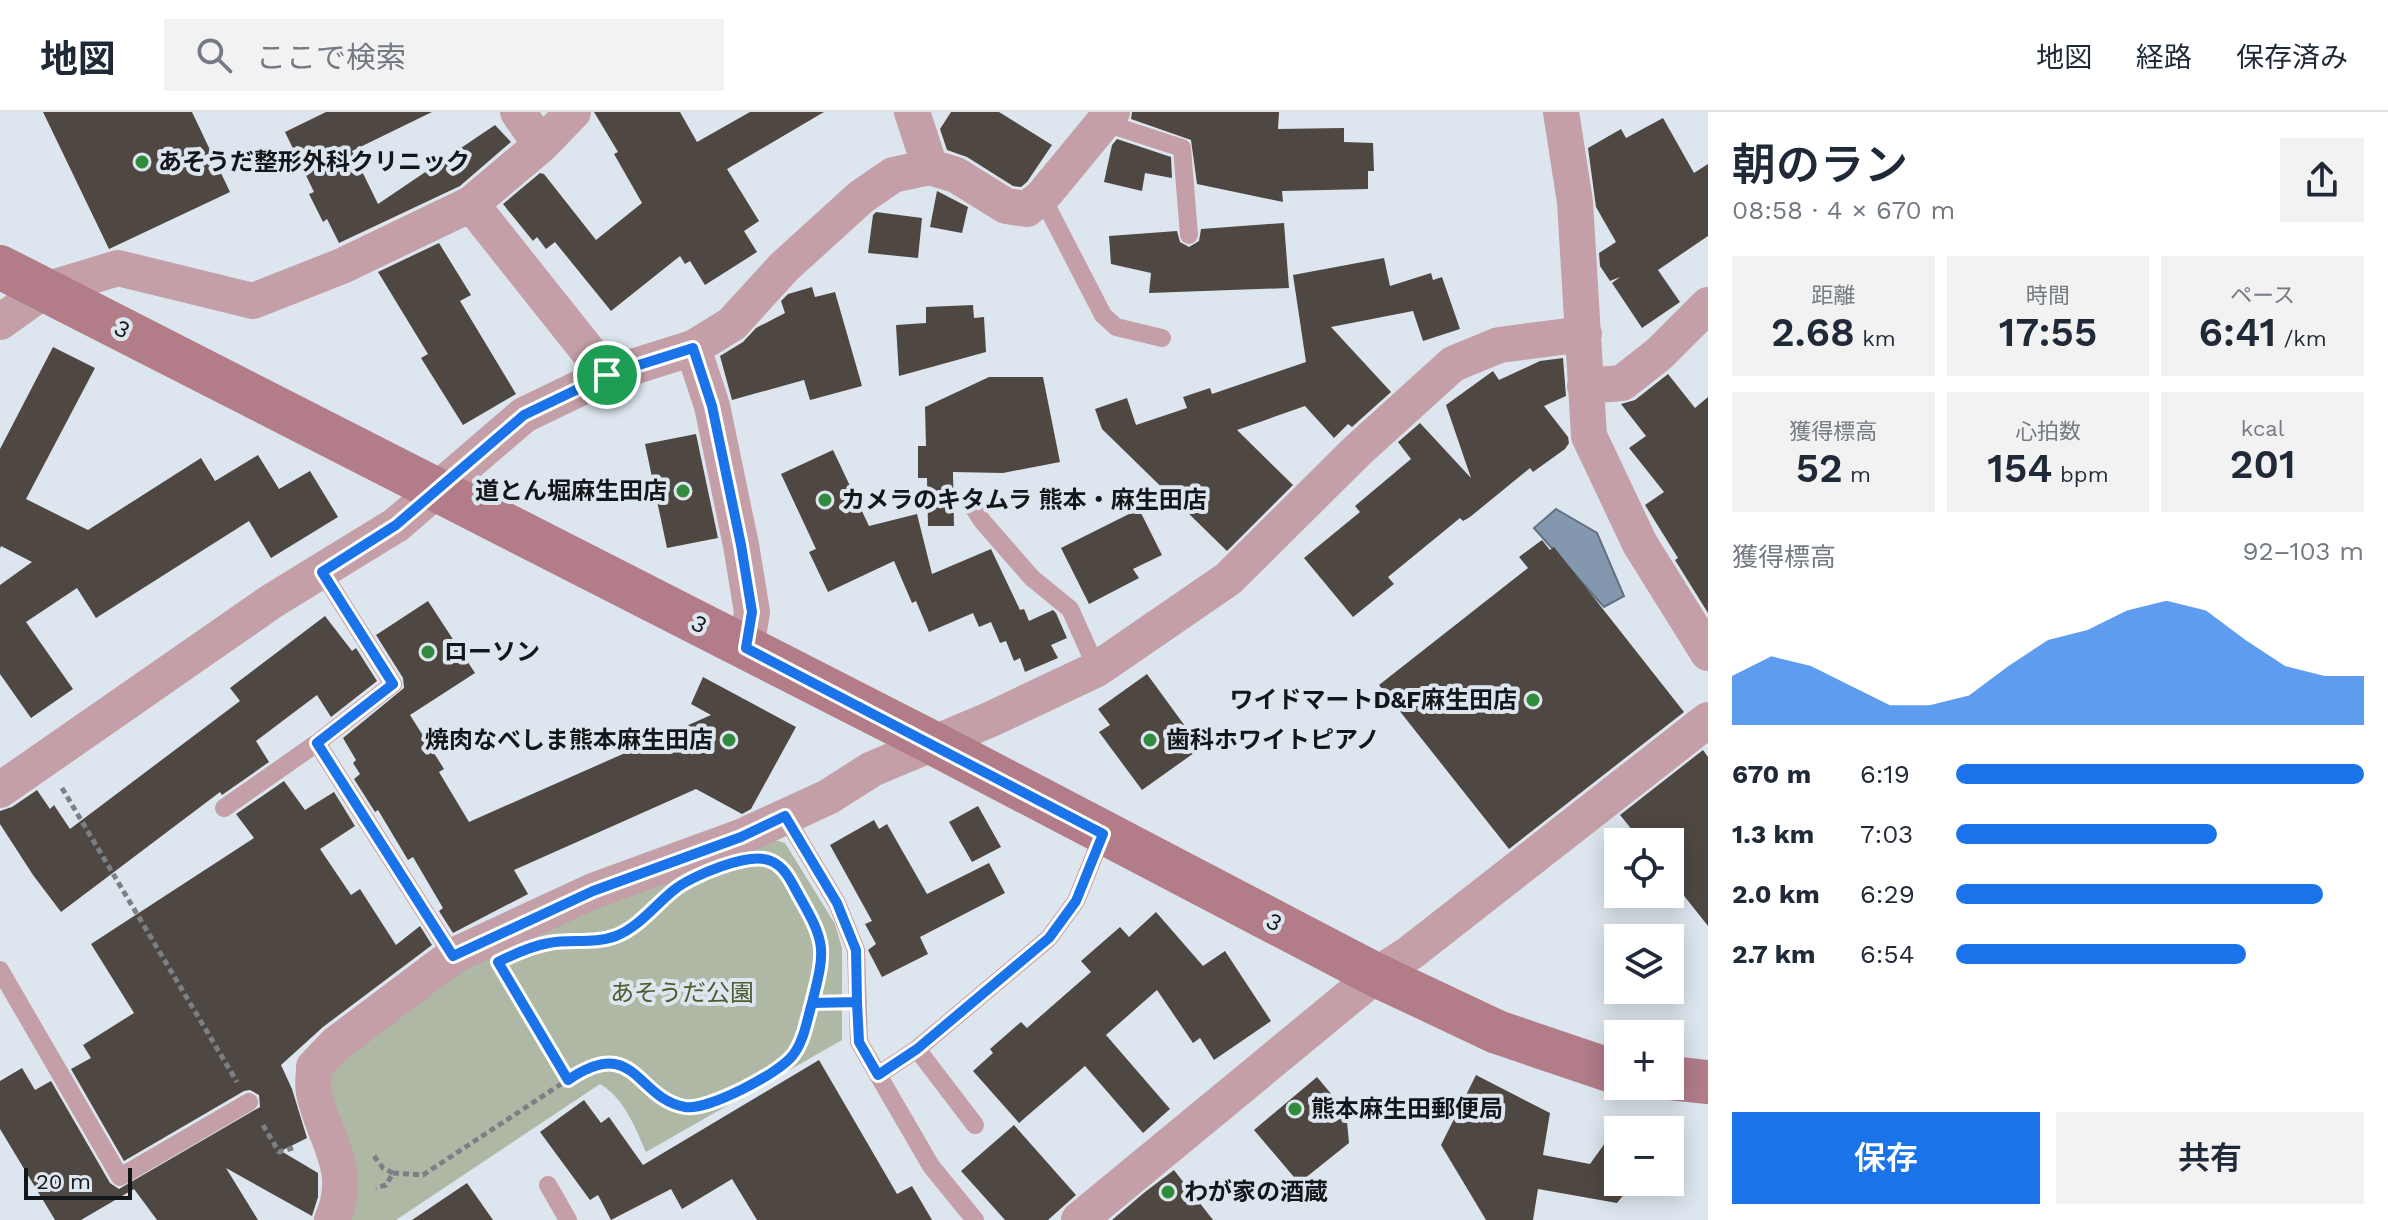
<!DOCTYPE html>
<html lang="ja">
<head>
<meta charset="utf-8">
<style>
  :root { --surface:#fff; --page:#f2f2f3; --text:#1f2937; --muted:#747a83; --line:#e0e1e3; --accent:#1a73e8 }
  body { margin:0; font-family:"Work Sans","Noto Sans JP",sans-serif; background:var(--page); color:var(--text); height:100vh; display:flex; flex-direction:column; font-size:30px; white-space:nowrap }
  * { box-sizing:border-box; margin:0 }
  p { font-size:26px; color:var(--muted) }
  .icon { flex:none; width:44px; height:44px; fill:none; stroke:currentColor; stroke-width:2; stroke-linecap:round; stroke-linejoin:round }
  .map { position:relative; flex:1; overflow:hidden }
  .side { display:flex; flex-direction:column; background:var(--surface); width:680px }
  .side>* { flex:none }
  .controls { position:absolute; left:1604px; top:716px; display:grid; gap:16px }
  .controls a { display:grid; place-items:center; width:80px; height:80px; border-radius:0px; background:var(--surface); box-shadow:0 4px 20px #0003; font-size:40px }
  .scale { position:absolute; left:24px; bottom:20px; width:108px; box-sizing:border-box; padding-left:8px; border:4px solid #141719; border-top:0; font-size:22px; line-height:28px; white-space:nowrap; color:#141719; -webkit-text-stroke:6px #dde6ee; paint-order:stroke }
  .pin { position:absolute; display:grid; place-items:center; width:68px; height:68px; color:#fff; margin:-34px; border:4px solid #fff; border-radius:50%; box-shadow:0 2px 8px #0007 }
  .round { display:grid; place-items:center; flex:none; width:84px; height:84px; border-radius:0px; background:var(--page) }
  .summary { display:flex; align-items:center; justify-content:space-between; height:136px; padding:0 24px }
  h1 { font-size:44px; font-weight:600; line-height:60px }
  .figures { display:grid; grid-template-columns:repeat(3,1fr); gap:12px; height:136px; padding:8px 24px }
  .figures div { display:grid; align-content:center; border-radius:0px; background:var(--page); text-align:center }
  .figures b { font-size:40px; font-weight:600 }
  .figures small { font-size:22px; font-weight:400 }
  .figures p { font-size:22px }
  .chart { height:224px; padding:16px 24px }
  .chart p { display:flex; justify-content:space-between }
  .chart svg { width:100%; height:144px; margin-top:8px; fill:var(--accent); opacity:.7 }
  .button { display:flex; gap:16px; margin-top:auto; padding:16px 24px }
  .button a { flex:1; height:92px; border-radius:0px; background:var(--accent); color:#fff; font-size:32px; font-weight:600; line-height:92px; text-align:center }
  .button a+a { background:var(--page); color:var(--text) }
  ul { padding:0 24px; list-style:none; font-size:26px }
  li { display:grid; grid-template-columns:128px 96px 1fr; align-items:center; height:60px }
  li i { height:20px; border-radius:10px; background:var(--accent) }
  header { display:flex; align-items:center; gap:48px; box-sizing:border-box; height:112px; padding:0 40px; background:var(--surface); border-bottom:2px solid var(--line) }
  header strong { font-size:38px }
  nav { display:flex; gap:44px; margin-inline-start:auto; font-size:28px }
  .search { width:560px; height:72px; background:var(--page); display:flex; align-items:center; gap:20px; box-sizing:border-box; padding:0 28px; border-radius:0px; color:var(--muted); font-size:30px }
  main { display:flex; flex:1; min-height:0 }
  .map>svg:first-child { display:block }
</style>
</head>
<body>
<header>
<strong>地図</strong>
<div class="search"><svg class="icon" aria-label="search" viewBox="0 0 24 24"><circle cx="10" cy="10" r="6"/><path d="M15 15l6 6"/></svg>ここで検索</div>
<nav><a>地図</a><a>経路</a><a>保存済み</a></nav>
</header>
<main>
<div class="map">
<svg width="1708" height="1108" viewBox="0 0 1708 1108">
  <rect width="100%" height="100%" fill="#dde6ee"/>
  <!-- green -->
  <path fill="#afb8a4" d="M 765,725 L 785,731 L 835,812 L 842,836 L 842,928 L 646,1040 C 635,1015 624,986 600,972 L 396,1108 L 343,1108 L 328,961 L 463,852 Z"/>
  <!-- water -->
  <path fill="#8398af" stroke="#627182" stroke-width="2" d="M 1556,397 L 1597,421 L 1624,484 L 1604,495 L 1534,416 Z"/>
  <!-- building -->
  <path fill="#4f4842" d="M 43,0 L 192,0 L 230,80 L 109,137 Z
    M 326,0 L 432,0 L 352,39 L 378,92 L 495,13 L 511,30 L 460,74 L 339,131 L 327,107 L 323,110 L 309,82 L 314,80 L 285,20 Z
    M 594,0 L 680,0 L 697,30 L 750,0 L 824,0 L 727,57 L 759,109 L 744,119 L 757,140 L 705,173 L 690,149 L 685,152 L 680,144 L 611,199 L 555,130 L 546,137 L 537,125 L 533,129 L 503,92 L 540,61 L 544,62 L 596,128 L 642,91 L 614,42 L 618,40 Z
    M 951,0 L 999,0 L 1052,33 L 1027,70 L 1021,75 L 1013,74 L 967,45 L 947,38 L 940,17 Z
    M 1132,0 L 1279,0 L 1278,17 L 1344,16 L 1344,30 L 1373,31 L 1374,59 L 1368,59 L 1368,77 L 1282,79 L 1283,90 L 1197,72 L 1191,28 L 1131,7 Z
    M 1663,6 L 1694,61 L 1708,52 L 1708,124 L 1658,158 L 1680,190 L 1642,216 L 1612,171 L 1620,165 L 1610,169 L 1600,154 L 1599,141 L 1616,130 L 1596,95 L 1588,36 L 1621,17 L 1626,26 Z
    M 1117,27 L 1171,45 L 1172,66 L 1145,61 L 1142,79 L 1104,70 L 1112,33 Z
    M 937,79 L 968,95 L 962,121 L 930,115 Z
    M 876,100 L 922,106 L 918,146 L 868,141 L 873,103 Z
    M 1284,111 L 1289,176 L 1149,181 L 1151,161 L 1111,152 L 1109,124 L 1177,119 L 1180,130 L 1189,135 L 1199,129 L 1201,117 Z
    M 439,131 L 471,183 L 460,189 L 516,282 L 463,313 L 421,246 L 428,242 L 378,160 Z
    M 1384,146 L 1390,174 L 1431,161 L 1433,168 L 1442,165 L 1460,217 L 1423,229 L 1413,199 L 1331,215 L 1391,280 L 1352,315 L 1348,312 L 1334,326 L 1305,294 L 1237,318 L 1293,373 L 1227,439 L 1102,317 L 1095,297 L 1127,286 L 1136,313 L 1187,296 L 1183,285 L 1210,276 L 1212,282 L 1306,250 L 1293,163 Z
    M 812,175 L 815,185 L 835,180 L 862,274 L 810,288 L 804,268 L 732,288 L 720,244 L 743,230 L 756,216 L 785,201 L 781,189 L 788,182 Z
    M 973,193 L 974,206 L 984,205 L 986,240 L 899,264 L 896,213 L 926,211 L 926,195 Z
    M 53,235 L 95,256 L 26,387 L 88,418 L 201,346 L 215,369 L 258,343 L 279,377 L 310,359 L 338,405 L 271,446 L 249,409 L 96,506 L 77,476 L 26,510 L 73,577 L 31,606 L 0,562 L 0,473 L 32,450 L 1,434 L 0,437 L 0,337 Z
    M 1563,246 L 1566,284 L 1544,294 L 1568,325 L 1569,331 L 1565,337 L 1533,360 L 1530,356 L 1470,405 L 1463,409 L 1460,406 L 1388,465 L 1394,472 L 1353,505 L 1304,446 L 1360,400 L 1355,394 L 1411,347 L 1398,330 L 1420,311 L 1471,366 L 1446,293 L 1493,259 L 1499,268 L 1540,249 Z
    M 1668,262 L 1695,296 L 1708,285 L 1708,501 L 1675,448 L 1678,446 L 1645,393 L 1664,380 L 1629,336 L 1646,324 L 1621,292 L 1635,288 Z
    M 989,265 L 1043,265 L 1060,350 L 1003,361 L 953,360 L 954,414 L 928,414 L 927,366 L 918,366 L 918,334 L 926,334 L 925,295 Z
    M 696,322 L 718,426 L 667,436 L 645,332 Z
    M 833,338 L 869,414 L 917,402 L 932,462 L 991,437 L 1020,498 L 1024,497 L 1029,509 L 1053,498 L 1056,501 L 1067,526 L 1051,533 L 1058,546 L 1025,560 L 1020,546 L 1014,549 L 1006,529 L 1000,531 L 991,510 L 979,515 L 973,501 L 929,520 L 916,489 L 912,491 L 894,449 L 828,480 L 809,440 L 816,437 L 781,362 Z
    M 1139,397 L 1162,443 L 1133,457 L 1139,466 L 1089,492 L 1061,436 Z
    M 1542,428 L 1550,438 L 1554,435 L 1684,600 L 1509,737 L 1379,573 L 1528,456 L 1519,445 Z
    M 428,489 L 475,561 L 410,603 L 444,657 L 439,660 L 469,710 L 711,603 L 691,592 L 703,565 L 796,615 L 751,697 L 742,702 L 696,677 L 514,758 L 528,782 L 453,821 L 439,799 L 443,796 L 413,745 L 408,748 L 378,698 L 375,700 L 354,667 L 360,662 L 353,651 L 356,648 L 343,626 L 404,576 L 403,566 L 376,523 Z
    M 325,504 L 352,539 L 356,536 L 377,569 L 331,605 L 317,583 L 256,629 L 269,650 L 222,683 L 220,680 L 61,800 L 33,763 L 0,712 L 0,699 L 12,695 L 37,678 L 50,697 L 54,693 L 70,717 L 240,589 L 230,576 Z
    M 1147,562 L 1201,636 L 1142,678 L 1099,620 L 1110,613 L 1098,597 Z
    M 1703,638 L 1708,645 L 1708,814 L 1670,766 L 1670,730 L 1642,730 L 1620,703 Z
    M 284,669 L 305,698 L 334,680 L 355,714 L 320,737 L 351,783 L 360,777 L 396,833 L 420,814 L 432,833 L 323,915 L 281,953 L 292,977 L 307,1026 L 281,1039 L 318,1061 L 318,1085 L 312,1104 L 226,1056 L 258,1108 L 157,1108 L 134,1077 L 81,1108 L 55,1108 L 0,1017 L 0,969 L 22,956 L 35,978 L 51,969 L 110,1071 L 119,1077 L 260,995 L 259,983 L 250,978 L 244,979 L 124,1049 L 71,957 L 91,946 L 83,933 L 134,901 L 91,832 L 254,726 L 236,702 Z
    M 978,694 L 1001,735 L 972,750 L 949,710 Z
    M 874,708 L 879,717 L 887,712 L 927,782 L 989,751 L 1005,781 L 920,825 L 928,842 L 882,865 L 868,838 L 876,832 L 865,812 L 872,809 L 830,733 Z
    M 1156,800 L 1203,854 L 1225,839 L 1271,909 L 1214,948 L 1200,926 L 1193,931 L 1157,878 L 1106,923 L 1170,997 L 1143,1021 L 1085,954 L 1019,1011 L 973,959 L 993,941 L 990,937 L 1021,910 L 1027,916 L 1091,860 L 1081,849 L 1120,815 L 1129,825 Z
    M 819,948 L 897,1082 L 912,1074 L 932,1108 L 757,1108 L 732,1067 L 682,1097 L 671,1077 L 611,1108 L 598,1083 L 590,1088 L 540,1020 L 584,988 L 601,1011 L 609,1005 L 643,1053 Z
    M 1476,963 L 1550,1001 L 1543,1043 L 1590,1052 L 1618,1013 L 1645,1018 L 1618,1018 L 1618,1070 L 1634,1070 L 1617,1091 L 1538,1077 L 1533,1108 L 1486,1108 L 1441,1033 Z
    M 1317,965 L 1338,990 L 1347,1009 L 1349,1031 L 1299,1071 L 1254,1018 Z
    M 1014,1013 L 1076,1083 L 1048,1108 L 1005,1108 L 961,1059 Z
    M 1174,1058 L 1213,1108 L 1112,1108 L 1145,1080 Z
    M 467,1071 L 493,1108 L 412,1108 Z"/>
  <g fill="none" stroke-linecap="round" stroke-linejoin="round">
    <!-- path -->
    <path stroke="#7a8085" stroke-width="5" stroke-dasharray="6 4" stroke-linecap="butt" d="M 62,676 L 237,970
      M 573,829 C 606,828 625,822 649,799
      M 503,860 L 568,968
      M 812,891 L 823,847 L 823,834
      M 263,1013 L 279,1040 L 296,1035
      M 374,1044 L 383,1056 L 393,1061 L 386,1073 L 376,1076
      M 393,1061 L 423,1063 L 590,953 C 643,949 643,984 683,994 C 690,996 701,996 708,994 C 724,989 783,956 793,944 C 804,930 807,908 812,891 L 834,891"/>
    <!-- lane -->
    <path stroke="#c49fa7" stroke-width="18" d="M 1105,11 L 1182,36 L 1189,123
      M 1042,85 L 1103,203 L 1116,215 L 1162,226
      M 971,392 L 983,410 L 1032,466 L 1070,497 L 1097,557
      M 317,631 L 453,844
      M 224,696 L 317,631 L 393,572 L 322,460
      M 785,704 L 837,791 L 856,838 L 859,930 L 931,1054 L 975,1108
      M 0,858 L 120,1065 L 249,990
      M 878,963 L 917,937
      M 975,1013 L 917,937 L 1049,826 L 1076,789 L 1103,722
      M 548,1073 L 568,1108"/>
    <!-- street -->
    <path stroke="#c49fa7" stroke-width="36" d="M 518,0 L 541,33
      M 912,0 L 930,55
      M 1561,0 L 1575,90 L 1589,324 L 1640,432 L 1708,541
      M 471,92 L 607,263
      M 0,210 L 45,178 L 118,156 L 253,189 L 342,154 L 471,92 L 541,33 L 573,0
      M 693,236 L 712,294 L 741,433 L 752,500 L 746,536
      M 1585,274 L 1622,271 L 1659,242 L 1708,193
      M 0,678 L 272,489 L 396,413 L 524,303 L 607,263 L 693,236 L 732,212 L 784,155 L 861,85 L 893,63 L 930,55 L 956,63 L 1006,94 L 1027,97 L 1042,85 L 1112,0
      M 332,1108 C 355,1057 323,1026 314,981 C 312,973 314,963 314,955 L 336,932 L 453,844 L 593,779 L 741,725 L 828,685 L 872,657 L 989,608 L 1097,557 L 1228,467 L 1357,339 L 1453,252 L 1499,233 L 1584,222
      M 1079,1108 L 1376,863 L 1410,841 L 1708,608"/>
    <!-- secondary -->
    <path stroke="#b27c89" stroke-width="44" d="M 0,155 L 931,630 L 1376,863 L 1497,920 L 1618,961
      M 1670,966 L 1708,970"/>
  </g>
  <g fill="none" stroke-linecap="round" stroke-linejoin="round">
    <defs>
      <path id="route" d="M 607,263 L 524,303 L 396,413 L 322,460 L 393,572 L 317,631 L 453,844 L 593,779 L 741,725 L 785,704 L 837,791 L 856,838 L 857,890 L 812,891 C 807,908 804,929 793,943 C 780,961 707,999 685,995 C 635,986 636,922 568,968 L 498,850 C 514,842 531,834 549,831 C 571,827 595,832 616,824 C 639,815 655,793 674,778 C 691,764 750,739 771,749 C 785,755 791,769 798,782 C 826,831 826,836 812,891 L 857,890 L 859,930 L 878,963 L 917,937 L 1049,826 L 1076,789 L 1103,722 L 746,536 L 752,500 L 741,433 L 712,294 L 693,236 L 607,263"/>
    </defs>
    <!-- route casing -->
    <use href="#route" stroke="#fff" stroke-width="16"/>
    <!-- route -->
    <use href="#route" stroke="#1a73e8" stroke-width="10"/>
  </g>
  <!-- markers -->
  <g fill="#308b3c" stroke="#dde6ee" stroke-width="3">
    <circle cx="142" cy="50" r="8"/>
    <circle cx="683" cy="379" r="8"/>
    <circle cx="825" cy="388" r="8"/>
    <circle cx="428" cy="540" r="8"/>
    <circle cx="1533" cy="588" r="8"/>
    <circle cx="729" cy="628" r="8"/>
    <circle cx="1150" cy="628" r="8"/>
    <circle cx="1295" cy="997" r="8"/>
    <circle cx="1168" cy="1080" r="8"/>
  </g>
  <g text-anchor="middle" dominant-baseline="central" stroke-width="8" stroke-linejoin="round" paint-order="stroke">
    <!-- poi labels -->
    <g font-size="24" font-weight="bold" fill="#141719" stroke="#dde6ee" text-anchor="start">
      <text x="158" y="50">あそうだ整形外科クリニック</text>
      <text x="667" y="379" text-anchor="end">道とん堀麻生田店</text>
      <text x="841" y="388">カメラのキタムラ 熊本・麻生田店</text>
      <text x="444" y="540">ローソン</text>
      <text x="1517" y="588" text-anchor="end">ワイドマートD&amp;F麻生田店</text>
      <text x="713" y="628" text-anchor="end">焼肉なべしま熊本麻生田店</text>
      <text x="1166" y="628">歯科ホワイトピアノ</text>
      <text x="1311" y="997">熊本麻生田郵便局</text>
      <text x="1184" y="1080">わが家の酒蔵</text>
    </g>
    <!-- street labels -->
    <g font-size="24" fill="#141719" stroke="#dde6ee">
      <text transform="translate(122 217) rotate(27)">3</text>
      <text transform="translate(699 512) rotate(27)">3</text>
      <text transform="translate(1274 810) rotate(27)">3</text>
    </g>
    <!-- park labels -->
    <g font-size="24" fill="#4b5c2f" stroke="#dde6ee">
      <text x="682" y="881">あそうだ公園</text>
    </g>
  </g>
</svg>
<div class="controls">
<a><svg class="icon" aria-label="locate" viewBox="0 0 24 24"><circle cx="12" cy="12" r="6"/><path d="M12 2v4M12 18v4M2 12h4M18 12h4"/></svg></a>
<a><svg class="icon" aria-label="layers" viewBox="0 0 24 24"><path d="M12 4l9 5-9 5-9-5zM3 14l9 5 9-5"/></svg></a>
<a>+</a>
<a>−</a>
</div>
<div class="scale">20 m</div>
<div class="pin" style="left:607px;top:263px;background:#1e9e55"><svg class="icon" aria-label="arrive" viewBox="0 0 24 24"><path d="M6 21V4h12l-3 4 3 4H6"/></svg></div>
</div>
<section class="side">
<div class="summary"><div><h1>朝のラン</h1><p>08:58 · 4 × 670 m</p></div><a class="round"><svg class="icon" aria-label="share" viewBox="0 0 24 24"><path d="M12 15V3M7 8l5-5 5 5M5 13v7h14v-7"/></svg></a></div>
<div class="figures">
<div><p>距離</p><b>2.68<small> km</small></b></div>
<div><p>時間</p><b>17:55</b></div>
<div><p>ペース</p><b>6:41<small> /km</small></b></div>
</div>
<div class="figures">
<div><p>獲得標高</p><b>52<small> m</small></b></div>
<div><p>心拍数</p><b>154<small> bpm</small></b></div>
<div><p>kcal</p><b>201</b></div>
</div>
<div class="chart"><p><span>獲得標高</span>92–103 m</p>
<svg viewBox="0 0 160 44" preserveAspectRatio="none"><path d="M0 44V29L10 23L20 26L30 32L40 38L50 38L60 35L70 26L80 18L90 15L100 9L110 6L120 9L130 18L140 26L150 29L160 29V44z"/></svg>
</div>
<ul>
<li><b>670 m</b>6:19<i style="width:100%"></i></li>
<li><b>1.3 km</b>7:03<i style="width:64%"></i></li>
<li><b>2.0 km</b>6:29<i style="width:90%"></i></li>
<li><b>2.7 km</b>6:54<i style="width:71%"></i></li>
</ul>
<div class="button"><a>保存</a><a>共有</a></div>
</section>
</main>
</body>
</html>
